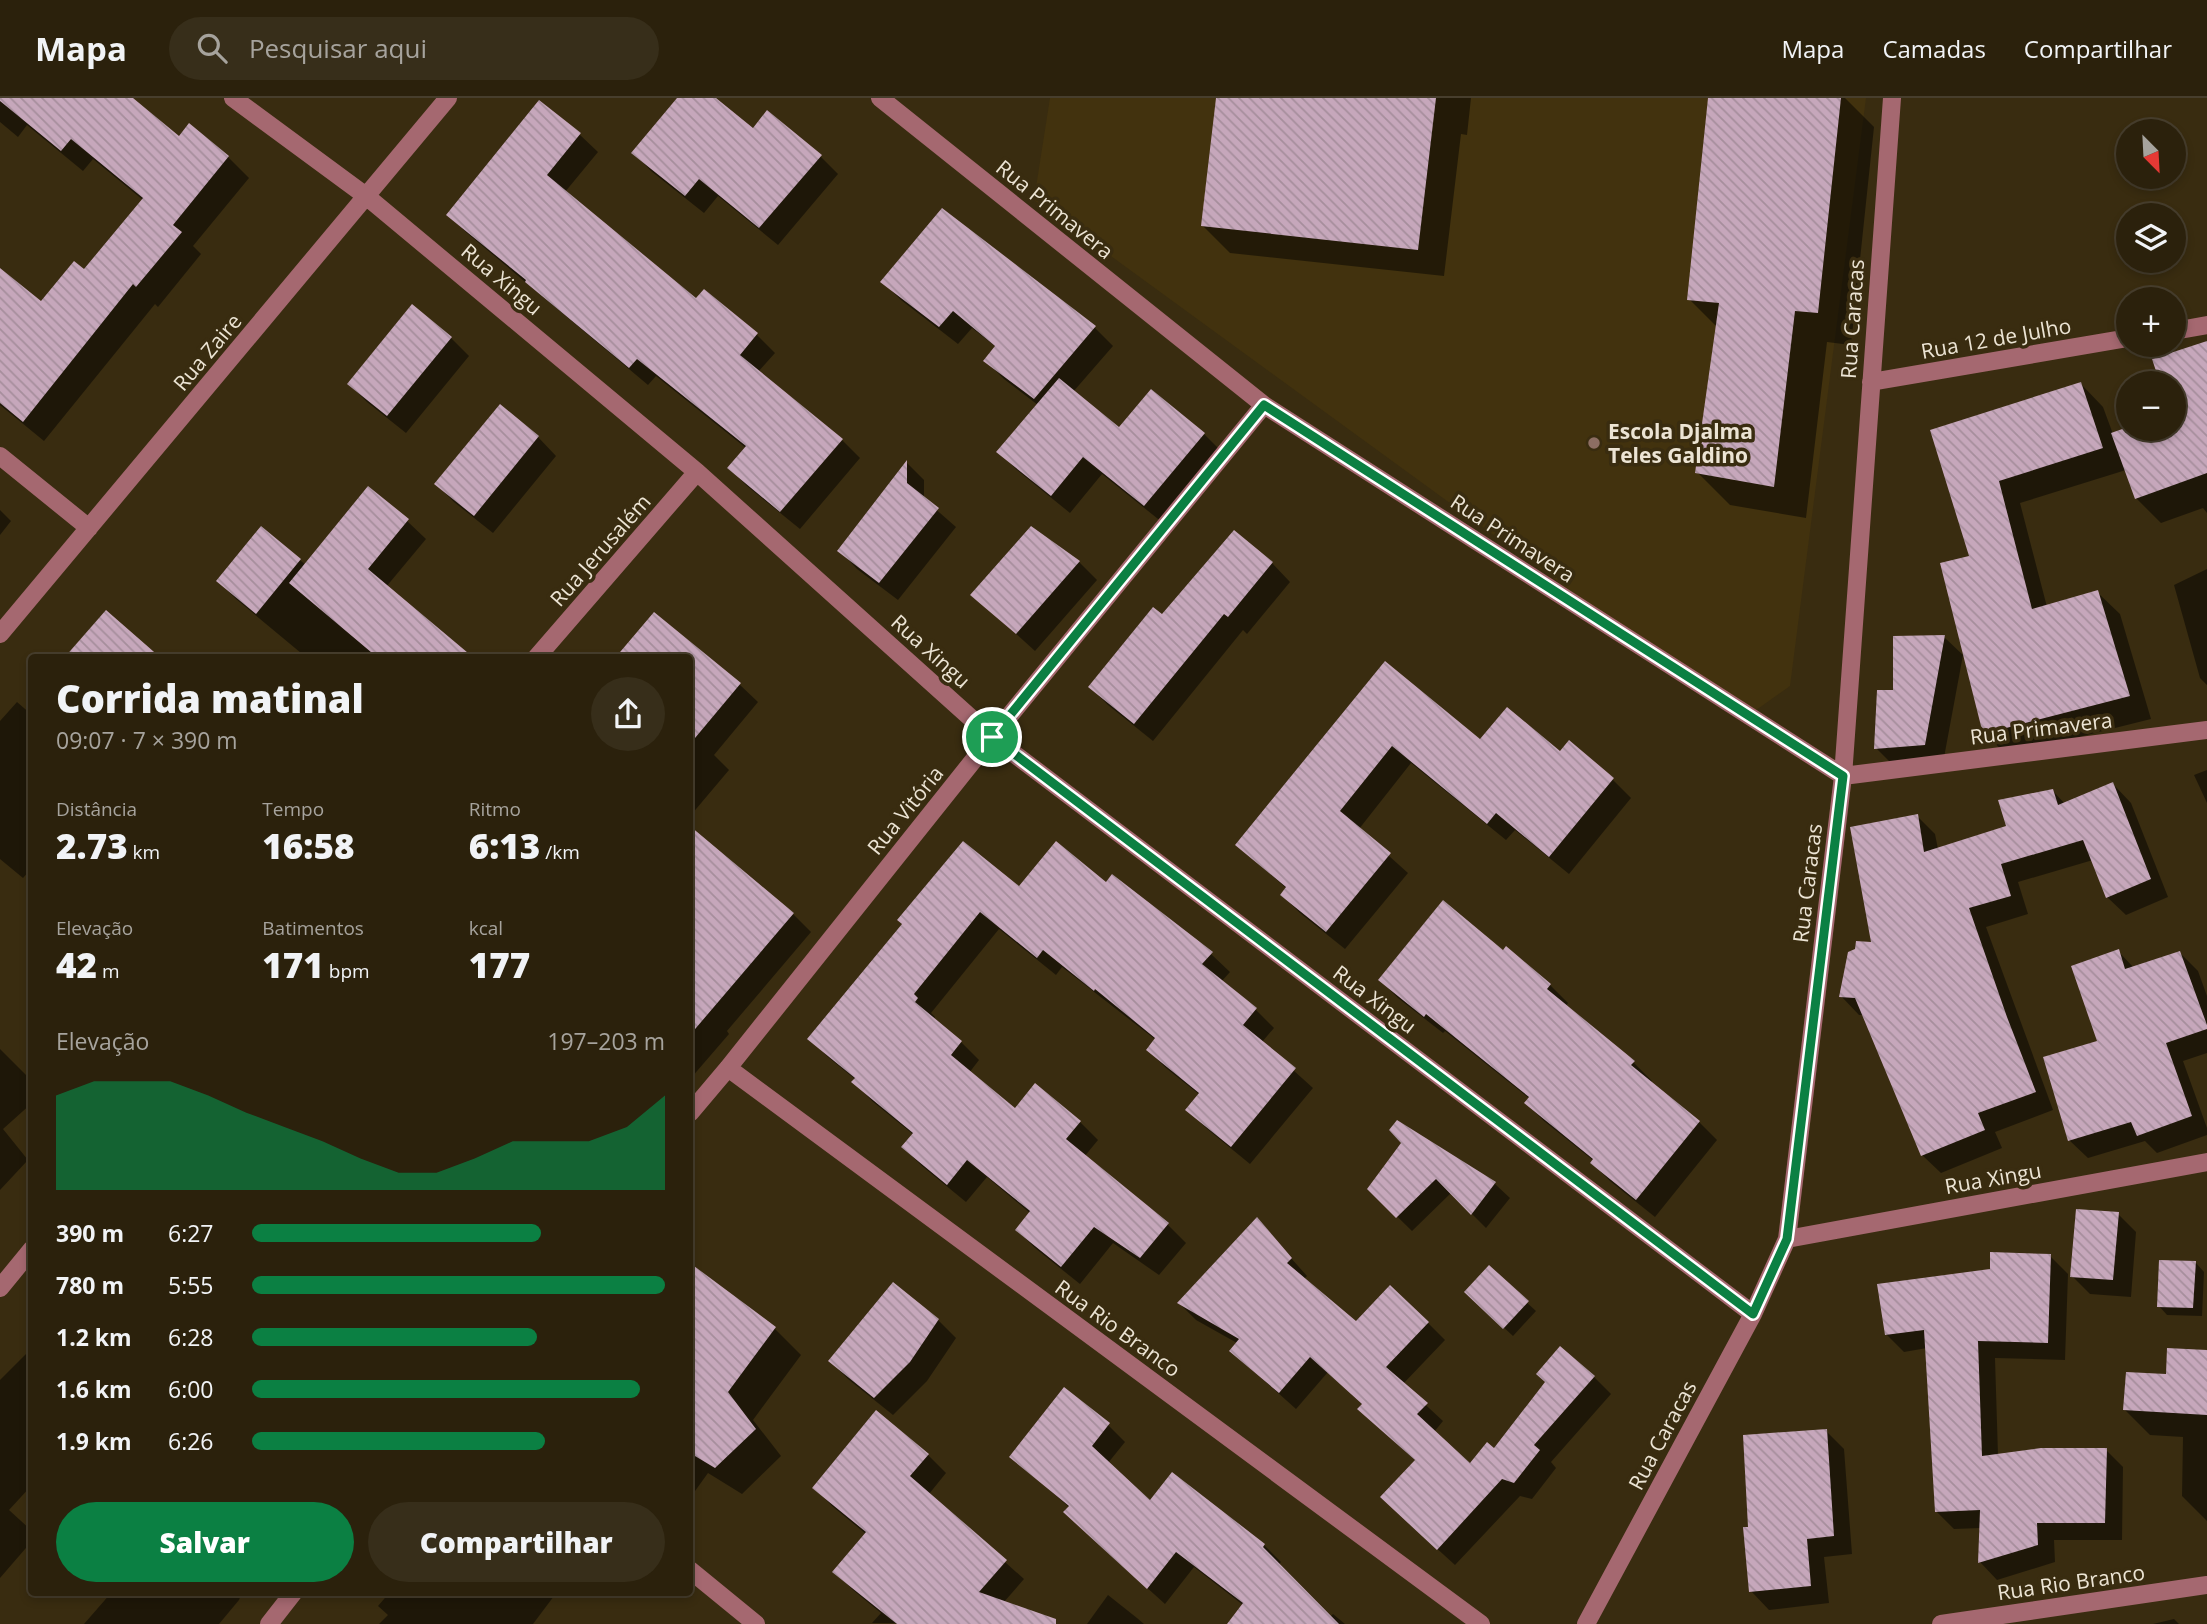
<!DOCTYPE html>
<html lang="pt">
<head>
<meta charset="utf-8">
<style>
  :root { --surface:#2b210c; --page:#372e1a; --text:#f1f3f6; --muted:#a6a39d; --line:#473e2d; --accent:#0b8043 }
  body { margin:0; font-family:"Open Sans",sans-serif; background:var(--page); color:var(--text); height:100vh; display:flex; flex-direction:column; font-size:26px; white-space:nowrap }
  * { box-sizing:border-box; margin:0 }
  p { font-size:23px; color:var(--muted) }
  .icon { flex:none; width:38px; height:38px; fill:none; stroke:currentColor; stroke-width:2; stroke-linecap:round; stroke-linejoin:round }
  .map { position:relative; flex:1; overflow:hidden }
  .details { position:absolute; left:28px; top:556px; width:665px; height:942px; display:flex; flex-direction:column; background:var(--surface); border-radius:7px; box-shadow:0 4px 10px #0003,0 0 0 2px var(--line) }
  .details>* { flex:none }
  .needle { width:46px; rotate:156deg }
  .buttons { position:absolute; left:2116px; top:21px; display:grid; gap:14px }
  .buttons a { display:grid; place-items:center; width:70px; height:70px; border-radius:50%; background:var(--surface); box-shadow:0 4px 10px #0003,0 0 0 2px var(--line); font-size:35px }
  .pin { position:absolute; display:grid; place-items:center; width:60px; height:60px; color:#fff; margin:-30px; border:4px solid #fff; border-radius:50%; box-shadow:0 2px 7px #0007 }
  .round { display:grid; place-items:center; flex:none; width:74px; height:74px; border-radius:37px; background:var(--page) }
  .headline { display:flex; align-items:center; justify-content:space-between; height:119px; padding:0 28px }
  h1 { font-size:38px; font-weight:800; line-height:52px }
  .stats { display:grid; grid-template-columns:repeat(3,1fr); gap:10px; height:119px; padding:7px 28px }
  .stats div { display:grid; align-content:center }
  .stats b { font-size:35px; font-weight:800 }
  .stats small { font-size:19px; font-weight:400 }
  .stats p { font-size:19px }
  .chart { height:196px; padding:14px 28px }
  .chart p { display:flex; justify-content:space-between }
  .chart svg { width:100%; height:126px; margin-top:7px; fill:var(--accent); opacity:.7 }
  .action { display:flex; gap:14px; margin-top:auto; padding:14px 28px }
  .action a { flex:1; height:80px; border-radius:42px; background:var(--accent); color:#fff; font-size:28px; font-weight:800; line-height:80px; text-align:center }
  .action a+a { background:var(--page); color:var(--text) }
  ul { padding:0 28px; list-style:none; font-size:23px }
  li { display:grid; grid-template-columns:112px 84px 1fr; align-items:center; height:52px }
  li i { height:18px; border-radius:9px; background:var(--accent) }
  header { display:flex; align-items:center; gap:42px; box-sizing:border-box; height:98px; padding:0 35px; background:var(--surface); border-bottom:2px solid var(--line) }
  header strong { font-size:33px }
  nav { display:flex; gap:38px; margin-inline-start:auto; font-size:24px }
  .search { width:490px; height:63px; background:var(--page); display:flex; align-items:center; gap:18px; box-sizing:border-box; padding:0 24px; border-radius:38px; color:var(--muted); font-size:26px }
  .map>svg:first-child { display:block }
</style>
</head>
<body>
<header>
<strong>Mapa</strong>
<div class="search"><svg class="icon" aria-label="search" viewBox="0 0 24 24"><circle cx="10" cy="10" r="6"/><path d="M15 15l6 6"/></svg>Pesquisar aqui</div>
<nav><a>Mapa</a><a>Camadas</a><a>Compartilhar</a></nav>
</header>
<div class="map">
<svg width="2207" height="1526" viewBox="0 0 2207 1526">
  <defs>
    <pattern id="building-back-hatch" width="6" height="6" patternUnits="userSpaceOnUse" patternTransform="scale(1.75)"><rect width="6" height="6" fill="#c6a7bb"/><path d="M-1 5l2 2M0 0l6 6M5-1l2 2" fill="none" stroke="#a68e9c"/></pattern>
  </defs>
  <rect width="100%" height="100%" fill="#392c10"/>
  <!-- built -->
  <path fill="#42320e" d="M 1050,0 L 1866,0 L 1790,588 L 1745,620 L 1034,102 Z"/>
  <!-- shadow -->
  <path fill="#0007" d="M 0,0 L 130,0 L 179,40 L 189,28 L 228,59 L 249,80 L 193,148 L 201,156 L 158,209 L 155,206 L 44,343 L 0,307 L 0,172 L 41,206 L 84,173 L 143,102 L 93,61 L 83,73 L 27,27 L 18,39 L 0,24 Z
    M 679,0 L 713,0 L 753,32 L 820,58 L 838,76 L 778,147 L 718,98 L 704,115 L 651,73 L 633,54 Z
    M 1218,0 L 1471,0 L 1467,37 L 1461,36 L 1444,178 L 1230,155 L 1203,128 Z
    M 1710,0 L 1845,0 L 1874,29 L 1851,247 L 1827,244 L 1806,420 L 1730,407 L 1697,374 L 1718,230 L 1689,201 Z
    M 579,36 L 598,54 L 565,94 L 696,203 L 757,237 L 775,255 L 758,274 L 842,342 L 860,360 L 800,431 L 747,388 L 729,370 L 746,350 L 656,278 L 648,287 L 467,135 L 448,117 Z
    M 942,113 L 1095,230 L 1113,248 L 1073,294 L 1119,332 L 1204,336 L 1222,354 L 1163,425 L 1102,376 L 1070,415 L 1017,372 L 998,353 L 1038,307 L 1004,281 L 986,263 L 996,249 L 972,230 L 958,246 L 901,202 L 883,184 Z
    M 412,209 L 451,240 L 469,258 L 406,335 L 367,304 L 349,286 Z
    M 2207,245 L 2207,415 L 2203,410 L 2161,425 L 2136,400 L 2126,372 L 2020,405 L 2047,509 L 2097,494 L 2120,516 L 2151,621 L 2007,657 L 1984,635 L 1971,459 L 1932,333 L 2081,286 L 2103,309 L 2113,336 L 2128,331 L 2174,331 L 2174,285 L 2162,285 L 2154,262 Z
    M 500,308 L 538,339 L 556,358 L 493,435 L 454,404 L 436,386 Z
    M 907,365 L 924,382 L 924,401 L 956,429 L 898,502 L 857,471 L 839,452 Z
    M 0,412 L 11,423 L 0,437 Z
    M 407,423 L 426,441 L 386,489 L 469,560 L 307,560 L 236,501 L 218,483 L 261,431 L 306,467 Z
    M 1031,431 L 1079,464 L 1097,482 L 1035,553 L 973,497 Z
    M 1234,434 L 1272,465 L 1290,484 L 1247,536 L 1243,532 L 1153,643 L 1108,607 L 1090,589 L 1162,519 Z
    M 2207,471 L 2207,587 L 2200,580 L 2174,487 Z
    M 655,516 L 739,586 L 758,604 L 714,657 L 729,672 L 691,717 L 690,716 L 690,560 L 617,560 Z
    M 1944,539 L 1963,557 L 1943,665 L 1894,668 L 1876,650 L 1894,594 Z
    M 1385,565 L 1481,643 L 1560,656 L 1569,645 L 1613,682 L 1631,700 L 1569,776 L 1515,732 L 1506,742 L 1411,665 L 1359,731 L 1408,775 L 1345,851 L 1300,815 L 1282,797 L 1287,791 L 1238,747 Z
    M 17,604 L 32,617 L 32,770 L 23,780 L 0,761 L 0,623 Z
    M 2207,672 L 2207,705 L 2194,677 Z
    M 2113,686 L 2131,705 L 2168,799 L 2126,817 L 2107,799 L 2093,762 L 2018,784 L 2028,816 L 1986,829 L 2053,1012 L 1995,1034 L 2002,1050 L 1941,1075 L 1922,1057 L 1864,917 L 1859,917 L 1841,898 L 1873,846 L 1917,718 L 1935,736 L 1938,751 L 2008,730 L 2053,693 L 2065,706 Z
    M 708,746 L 793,816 L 811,834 L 727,933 L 729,936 L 691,980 L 690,979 L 690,768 Z
    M 1106,787 L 1211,856 L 1230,874 L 1221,884 L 1256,912 L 1274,930 L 1262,944 L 1313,990 L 1250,1066 L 1206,1030 L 1188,1012 L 1200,997 L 1166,970 L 1148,952 L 1156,942 L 1062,869 L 1056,877 L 999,831 L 931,915 L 935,919 L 933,922 L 961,944 L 979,962 L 969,975 L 1015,1012 L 1080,1024 L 1098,1042 L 1084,1059 L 1168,1127 L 1186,1145 L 1159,1177 L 1113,1145 L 1080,1186 L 1035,1150 L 1017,1132 L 1030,1115 L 987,1079 L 966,1104 L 922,1068 L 903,1049 L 914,1037 L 872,1003 L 854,984 L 856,982 L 828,959 L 810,941 L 904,827 L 1019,791 Z
    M 1506,850 L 1550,887 L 1568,905 L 1566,908 L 1634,965 L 1652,983 L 1650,985 L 1699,1024 L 1717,1042 L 1655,1119 L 1610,1083 L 1592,1065 L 1594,1063 L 1544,1023 L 1526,1005 L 1530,1001 L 1445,933 L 1443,935 L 1398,900 L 1380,882 L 1503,854 Z
    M 2118,853 L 2134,870 L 2180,855 L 2198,873 L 2207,898 L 2207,955 L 2183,963 L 2207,1030 L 2207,1037 L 2157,1055 L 2145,1043 L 2088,1060 L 2069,1042 L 2100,945 Z
    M 0,951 L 32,983 L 32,1005 L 3,1031 L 28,1062 L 0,1092 Z
    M 1397,1024 L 1495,1086 L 1510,1100 L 1486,1130 L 1451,1095 L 1412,1133 L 1369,1091 L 1404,1045 Z
    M 2118,1116 L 2136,1134 L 2131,1199 L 2090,1196 L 2072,1178 Z
    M 1257,1122 L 1307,1178 L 1304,1181 L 1356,1225 L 1428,1225 L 1445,1242 L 1403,1286 L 1443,1323 L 1434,1334 L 1470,1367 L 1594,1279 L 1611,1296 L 1551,1364 L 1556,1370 L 1532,1401 L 1520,1398 L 1455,1467 L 1399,1416 L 1416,1363 L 1359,1311 L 1363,1307 L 1328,1274 L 1296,1311 L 1231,1253 L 1237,1245 L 1196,1222 L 1179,1205 Z
    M 2050,1158 L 2068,1176 L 2065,1262 L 1995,1260 L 1998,1357 L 2106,1352 L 2123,1369 L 2122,1442 L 2054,1442 L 2055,1464 L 1997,1482 L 1980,1464 L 1981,1430 L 1954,1431 L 1936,1413 L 1927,1250 L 1904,1254 L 1886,1236 L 1992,1172 Z
    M 2196,1165 L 2204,1174 L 2202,1218 L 2167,1217 L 2159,1208 Z
    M 690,1167 L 775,1231 L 801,1257 L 753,1322 L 781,1358 L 742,1396 L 708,1375 L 690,1400 Z
    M 1489,1170 L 1536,1213 L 1513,1238 L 1475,1203 Z
    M 938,1222 L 956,1240 L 927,1283 L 893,1317 L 848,1281 L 830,1263 Z
    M 32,1250 L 32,1387 L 9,1412 L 32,1433 L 32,1443 L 0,1480 L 0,1282 Z
    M 2207,1253 L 2207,1423 L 2182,1398 L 2183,1339 L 2150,1337 L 2125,1312 L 2167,1278 Z
    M 876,1314 L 928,1357 L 946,1375 L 929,1396 L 1024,1481 L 1004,1504 L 1033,1526 L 872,1525 L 881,1515 L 853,1492 L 835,1474 L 866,1436 L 832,1408 L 814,1389 Z
    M 1108,1327 L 1125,1344 L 1108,1365 L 1150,1405 L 1264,1447 L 1281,1464 L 1278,1467 L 1330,1519 L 1333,1516 L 1345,1526 L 1230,1526 L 1243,1507 L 1194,1469 L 1165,1506 L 1082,1431 L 1070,1410 L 1012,1359 Z
    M 1826,1333 L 1844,1351 L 1852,1456 L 1824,1459 L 1829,1505 L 1769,1512 L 1751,1493 L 1750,1430 Z
    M 114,1494 L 242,1494 L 239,1502 L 219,1526 L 84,1526 L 111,1495 Z
    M 390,1494 L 557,1494 L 533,1526 L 379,1526 L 388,1517 L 378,1508 Z
    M 1108,1497 L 1137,1520 L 1144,1526 L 1087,1526 Z
    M 2174,1521 L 2179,1526 L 2153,1526 Z"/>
  <!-- building -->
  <path fill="url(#building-back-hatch)" d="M 0,0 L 133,0 L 179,38 L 189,25 L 229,58 L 173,127 L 182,134 L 136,189 L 133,186 L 23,324 L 0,305 L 0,170 L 41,203 L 74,163 L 84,171 L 143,100 L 71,41 L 61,53 L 0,3 Z
    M 677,0 L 716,0 L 753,30 L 767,12 L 822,57 L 759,130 L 699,81 L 685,98 L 631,55 Z
    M 1216,0 L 1436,0 L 1418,152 L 1201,128 Z
    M 1708,0 L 1841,0 L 1818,215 L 1795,213 L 1774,389 L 1695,375 L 1719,205 L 1687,202 Z
    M 539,2 L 581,35 L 547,77 L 696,200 L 704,191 L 758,235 L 740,257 L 843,341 L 780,414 L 727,370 L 746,348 L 637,261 L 629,270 L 525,184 L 526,182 L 446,117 Z
    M 942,110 L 1096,228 L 1034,301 L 983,263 L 995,248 L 953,213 L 939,229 L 880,184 Z
    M 412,206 L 452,239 L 387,318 L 347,286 Z
    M 2207,243 L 2207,375 L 2135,401 L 2111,335 L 2128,329 L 2128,331 L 2174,331 L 2174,285 L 2160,285 L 2152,261 Z
    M 1059,280 L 1119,329 L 1151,291 L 1205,335 L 1144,408 L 1083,359 L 1051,398 L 996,354 Z
    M 2081,284 L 2103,350 L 1999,383 L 2032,511 L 2098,492 L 2130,598 L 1983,636 L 1940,465 L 1969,458 L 1930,332 Z
    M 500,306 L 539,338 L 474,418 L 434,386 Z
    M 907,362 L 907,385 L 939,410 L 879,485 L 837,453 Z
    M 368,388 L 409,421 L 368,471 L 474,560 L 378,560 L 289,485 Z
    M 261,428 L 301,461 L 256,516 L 216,483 Z
    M 1031,428 L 1080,463 L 1016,536 L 970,497 Z
    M 1234,432 L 1273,464 L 1228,519 L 1224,516 L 1134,626 L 1088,589 L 1153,509 L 1162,516 Z
    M 106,512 L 161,560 L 64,560 Z
    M 654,514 L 741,585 L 690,646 L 690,560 L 615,560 Z
    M 1945,537 L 1925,647 L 1874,651 L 1877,592 L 1893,592 L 1893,538 Z
    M 1385,563 L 1480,641 L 1507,609 L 1560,653 L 1569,642 L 1614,680 L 1549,759 L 1496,715 L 1487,726 L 1392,648 L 1340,713 L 1391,755 L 1326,834 L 1280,797 L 1286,789 L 1235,747 Z
    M 2113,684 L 2151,781 L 2106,800 L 2083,742 L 2001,766 L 2011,798 L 1969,810 L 2007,919 L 2036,994 L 1978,1015 L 1985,1032 L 1921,1058 L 1855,900 L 1839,899 L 1848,854 L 1855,851 L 1856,843 L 1871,844 L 1850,729 L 1918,716 L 1924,754 L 2006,728 L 1998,702 L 2053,691 L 2058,707 Z
    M 690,728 L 794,815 L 690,937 Z
    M 963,743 L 1019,788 L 1056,743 L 1106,784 L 1112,776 L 1213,854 L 1202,866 L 1257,910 L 1243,927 L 1296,970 L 1231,1049 L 1185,1012 L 1199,995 L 1146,952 L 1155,940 L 1095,891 L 1094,893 L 1043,852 L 1037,860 L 980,814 L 914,896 L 918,900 L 915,904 L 962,943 L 951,957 L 1015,1010 L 1035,985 L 1081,1023 L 1066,1041 L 1169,1125 L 1140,1160 L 1094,1129 L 1061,1169 L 1015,1132 L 1030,1113 L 967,1062 L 947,1087 L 901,1049 L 913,1035 L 851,984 L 855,980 L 807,941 L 902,826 L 897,822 Z
    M 1443,802 L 1503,852 L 1506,848 L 1551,886 L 1547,891 L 1635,963 L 1631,967 L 1700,1023 L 1636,1102 L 1590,1065 L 1593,1061 L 1524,1005 L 1529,999 L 1426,916 L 1424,919 L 1378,882 Z
    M 2119,851 L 2125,871 L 2180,853 L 2207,927 L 2207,931 L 2166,945 L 2192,1018 L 2137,1038 L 2131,1024 L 2068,1043 L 2043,959 L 2097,943 L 2071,868 Z
    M 1397,1022 L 1496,1084 L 1471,1117 L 1436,1081 L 1396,1120 L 1367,1091 L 1401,1045 L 1389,1032 Z
    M 2076,1111 L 2119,1114 L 2113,1182 L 2070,1179 Z
    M 1257,1119 L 1292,1160 L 1287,1165 L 1356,1223 L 1390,1187 L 1429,1224 L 1386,1269 L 1428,1305 L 1417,1316 L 1470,1365 L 1487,1344 L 1494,1350 L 1545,1284 L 1536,1276 L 1560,1248 L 1595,1278 L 1534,1347 L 1540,1352 L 1514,1385 L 1502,1381 L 1437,1452 L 1380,1399 L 1415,1362 L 1357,1311 L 1362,1306 L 1310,1259 L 1279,1295 L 1229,1253 L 1239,1241 L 1177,1205 Z
    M 1990,1154 L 2051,1156 L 2048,1245 L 1978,1243 L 1982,1358 L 2041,1350 L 2107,1350 L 2105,1425 L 2037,1425 L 2038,1447 L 1978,1465 L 1980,1412 L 1935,1414 L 1924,1232 L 1885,1237 L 1877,1186 L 1990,1171 Z
    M 2159,1162 L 2196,1163 L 2193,1210 L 2157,1209 Z
    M 690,1165 L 776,1229 L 728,1294 L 756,1331 L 715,1370 L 690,1355 Z
    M 1489,1167 L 1529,1203 L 1503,1231 L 1464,1194 Z
    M 893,1184 L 939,1221 L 910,1264 L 874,1300 L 828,1263 Z
    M 2167,1250 L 2207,1252 L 2207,1317 L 2123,1312 L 2126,1274 L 2166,1276 Z
    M 1064,1289 L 1110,1325 L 1092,1348 L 1150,1402 L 1172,1374 L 1265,1446 L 1263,1449 L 1339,1526 L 1227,1526 L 1243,1505 L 1176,1454 L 1147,1491 L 1063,1414 L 1069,1408 L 1009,1359 Z
    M 876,1312 L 929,1356 L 910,1378 L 1007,1462 L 979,1494 L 1056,1521 L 1056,1526 L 897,1526 L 832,1474 L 866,1434 L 812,1390 Z
    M 1827,1331 L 1834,1438 L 1807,1441 L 1811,1488 L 1749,1494 L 1743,1429 L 1748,1429 L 1743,1337 Z"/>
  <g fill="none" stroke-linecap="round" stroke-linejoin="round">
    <!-- minor -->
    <path stroke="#a56870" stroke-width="18" d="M 233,0 L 366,98 L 697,374 L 992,639 L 1753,1216
      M 880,0 L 1264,307 L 1843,678 L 2207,632
      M 2174,233 L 2207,227
      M 1871,284 L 2128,240
      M 0,358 L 89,430
      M 0,536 L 448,0
      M 536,560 L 697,374
      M 728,970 L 1481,1526
      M 690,1015 L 728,970 L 992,639 L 1264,307
      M 1787,1141 L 2207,1064
      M 0,1190 L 32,1151
      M 690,1472 L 756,1526
      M 269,1526 L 294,1494
      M 1586,1526 L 1753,1216 L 1787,1141 L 1843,678 L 1892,0
      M 1941,1526 L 2207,1487"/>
  </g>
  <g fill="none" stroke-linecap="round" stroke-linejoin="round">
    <defs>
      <path id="route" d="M 1264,307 L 1843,678 L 1787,1141 L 1753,1216 L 992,639 Z"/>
    </defs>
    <!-- route casing -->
    <use href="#route" stroke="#fff" stroke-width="14"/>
    <!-- route -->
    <use href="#route" stroke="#0b8043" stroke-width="9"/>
  </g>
  <!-- markers -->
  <circle fill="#8d6e63" stroke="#392c10" stroke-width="2.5" cx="1594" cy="345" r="7"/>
  <g text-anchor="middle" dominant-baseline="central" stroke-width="7" stroke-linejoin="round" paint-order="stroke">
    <!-- street labels -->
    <g font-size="21" fill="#ece4d4" stroke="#392c10">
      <text transform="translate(1055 111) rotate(39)">Rua Primavera</text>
      <text transform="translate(502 181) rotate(40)">Rua Xingu</text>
      <text transform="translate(1852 221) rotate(-86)">Rua Caracas</text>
      <text transform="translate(1996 240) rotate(-10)">Rua 12 de Julho</text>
      <text transform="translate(207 254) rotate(-50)">Rua Zaire</text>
      <text transform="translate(1513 440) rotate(33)">Rua Primavera</text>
      <text transform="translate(600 452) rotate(-49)">Rua Jerusalém</text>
      <text transform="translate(931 553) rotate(42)">Rua Xingu</text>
      <text transform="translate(2041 630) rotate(-7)">Rua Primavera</text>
      <text transform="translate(905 712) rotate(-51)">Rua Vitória</text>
      <text transform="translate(1807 785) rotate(-83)">Rua Caracas</text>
      <text transform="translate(1375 901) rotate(37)">Rua Xingu</text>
      <text transform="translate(1993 1080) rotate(-10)">Rua Xingu</text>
      <text transform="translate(1118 1230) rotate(36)">Rua Rio Branco</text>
      <text transform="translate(1662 1337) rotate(-62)">Rua Caracas</text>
      <text transform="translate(2071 1484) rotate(-8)">Rua Rio Branco</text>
    </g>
    <!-- poi labels -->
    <g font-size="21" font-weight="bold" fill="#ece4d4" stroke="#392c10" text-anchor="start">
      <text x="1608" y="333">Escola Djalma<tspan x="1608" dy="24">Teles Galdino</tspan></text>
    </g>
  </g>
</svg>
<div class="buttons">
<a><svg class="needle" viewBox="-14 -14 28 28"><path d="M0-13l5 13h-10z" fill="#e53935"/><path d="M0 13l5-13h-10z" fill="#a6a39d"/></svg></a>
<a><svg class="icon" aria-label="layers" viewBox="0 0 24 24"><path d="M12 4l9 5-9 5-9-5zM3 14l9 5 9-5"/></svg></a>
<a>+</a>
<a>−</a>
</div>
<div class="pin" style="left:992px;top:639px;background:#1e9e55"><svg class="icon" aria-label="arrive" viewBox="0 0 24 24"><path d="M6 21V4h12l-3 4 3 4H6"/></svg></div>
<section class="details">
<div class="headline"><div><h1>Corrida matinal</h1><p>09:07 · 7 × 390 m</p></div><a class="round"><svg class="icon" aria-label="share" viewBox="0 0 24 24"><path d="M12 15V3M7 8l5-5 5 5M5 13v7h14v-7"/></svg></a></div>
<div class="stats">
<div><p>Distância</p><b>2.73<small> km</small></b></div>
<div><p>Tempo</p><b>16:58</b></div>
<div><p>Ritmo</p><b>6:13<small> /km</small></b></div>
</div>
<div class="stats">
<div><p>Elevação</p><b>42<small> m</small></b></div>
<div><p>Batimentos</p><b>171<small> bpm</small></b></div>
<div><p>kcal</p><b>177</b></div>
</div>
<div class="chart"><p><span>Elevação</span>197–203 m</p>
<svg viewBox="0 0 160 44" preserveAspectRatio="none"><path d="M0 44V11L10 6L20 6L30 6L40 11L50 17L60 22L70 27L80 33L90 38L100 38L110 33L120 27L130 27L140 27L150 22L160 11V44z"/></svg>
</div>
<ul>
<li><b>390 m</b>6:27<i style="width:70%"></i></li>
<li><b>780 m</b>5:55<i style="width:100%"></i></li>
<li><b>1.2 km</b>6:28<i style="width:69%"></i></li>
<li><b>1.6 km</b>6:00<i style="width:94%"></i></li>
<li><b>1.9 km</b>6:26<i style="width:71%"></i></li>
</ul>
<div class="action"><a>Salvar</a><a>Compartilhar</a></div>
</section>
</div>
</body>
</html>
